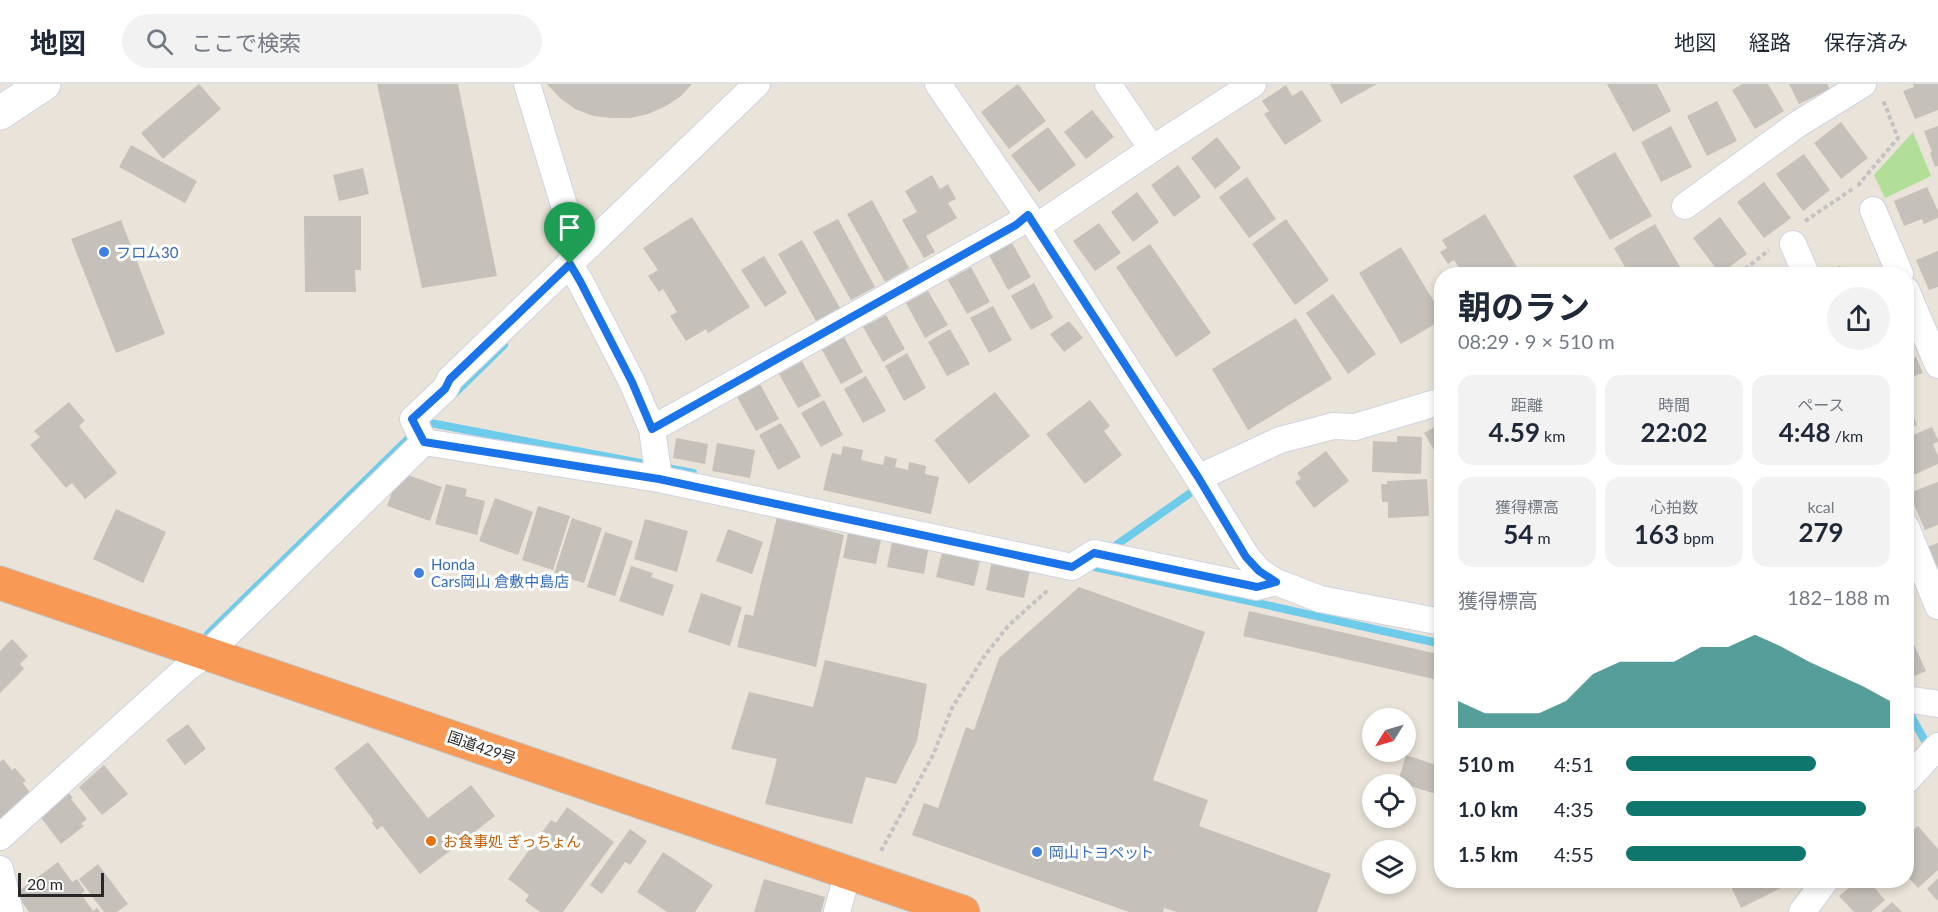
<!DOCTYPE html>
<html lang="ja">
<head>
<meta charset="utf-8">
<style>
  :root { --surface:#fff; --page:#f2f2f3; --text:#1f2937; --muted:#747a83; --line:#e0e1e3; --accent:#0f766e }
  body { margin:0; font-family:Lato,"Noto Sans JP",sans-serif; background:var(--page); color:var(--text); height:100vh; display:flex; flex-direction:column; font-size:22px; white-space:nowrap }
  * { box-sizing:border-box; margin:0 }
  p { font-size:20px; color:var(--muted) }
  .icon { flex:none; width:33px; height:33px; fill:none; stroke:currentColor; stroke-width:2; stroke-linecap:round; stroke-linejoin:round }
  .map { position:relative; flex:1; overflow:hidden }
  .sheet { position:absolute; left:1434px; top:183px; width:480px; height:621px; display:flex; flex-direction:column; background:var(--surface); border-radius:24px; box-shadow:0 3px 9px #0003 }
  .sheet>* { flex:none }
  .needle { width:39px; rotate:233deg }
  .fabs { position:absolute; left:1362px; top:624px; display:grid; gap:12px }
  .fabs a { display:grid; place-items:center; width:54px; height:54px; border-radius:50%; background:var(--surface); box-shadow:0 3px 9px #0003; font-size:30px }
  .scale { position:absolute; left:18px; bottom:15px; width:86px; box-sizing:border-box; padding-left:6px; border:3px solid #282828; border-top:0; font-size:16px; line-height:21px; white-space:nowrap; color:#282828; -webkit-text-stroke:4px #fff; paint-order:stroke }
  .pin { position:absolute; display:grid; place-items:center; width:51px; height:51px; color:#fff; margin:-62px -26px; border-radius:50% 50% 50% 0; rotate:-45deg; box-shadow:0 0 6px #0007 }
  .pin .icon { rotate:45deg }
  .round { display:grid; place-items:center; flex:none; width:63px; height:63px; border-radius:32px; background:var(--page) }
  .summary { display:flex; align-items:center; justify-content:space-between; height:102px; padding:0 24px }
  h1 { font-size:33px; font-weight:700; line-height:45px }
  .stats { display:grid; grid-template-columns:repeat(3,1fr); gap:9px; height:102px; padding:6px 24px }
  .stats div { display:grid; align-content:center; border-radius:15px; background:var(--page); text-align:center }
  .stats b { font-size:26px; font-weight:700 }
  .stats small { font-size:16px; font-weight:400 }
  .stats p { font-size:16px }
  .chart { height:168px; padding:12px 24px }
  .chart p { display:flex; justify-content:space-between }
  .chart svg { width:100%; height:108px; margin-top:6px; fill:var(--accent); opacity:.7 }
  ul { padding:0 24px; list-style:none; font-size:20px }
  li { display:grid; grid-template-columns:96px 72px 1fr; align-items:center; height:45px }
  li i { height:15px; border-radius:8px; background:var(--accent) }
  header { display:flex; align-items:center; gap:36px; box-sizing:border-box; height:84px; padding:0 30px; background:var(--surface); border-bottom:2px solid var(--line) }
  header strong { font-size:28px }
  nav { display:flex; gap:33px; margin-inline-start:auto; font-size:21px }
  .search { width:420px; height:54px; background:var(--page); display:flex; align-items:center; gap:15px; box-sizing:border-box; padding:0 21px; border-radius:33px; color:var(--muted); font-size:22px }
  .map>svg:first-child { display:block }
</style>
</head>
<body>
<header>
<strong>地図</strong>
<div class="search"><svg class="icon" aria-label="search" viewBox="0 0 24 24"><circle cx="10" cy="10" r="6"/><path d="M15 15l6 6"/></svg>ここで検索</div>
<nav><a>地図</a><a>経路</a><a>保存済み</a></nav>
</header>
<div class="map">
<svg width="1938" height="828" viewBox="0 0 1938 828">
  <rect width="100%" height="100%" fill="#eae3d9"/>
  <!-- green -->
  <path fill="#b1df97" d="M 1913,48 L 1931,92 L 1885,114 L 1874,91 Z"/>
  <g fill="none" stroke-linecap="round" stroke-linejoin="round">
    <!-- stream -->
    <path stroke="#6fcbea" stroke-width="8" d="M 453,311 L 504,261
      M 425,338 L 693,389
      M 1112,464 L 1189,410
      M 1086,481 L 1442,560
      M 208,550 L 416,347
      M 1911,632 L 1925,657"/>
  </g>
  <!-- building -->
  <path fill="#c5c0b9" d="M 199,0 L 221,25 L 163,75 L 141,49 Z
    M 377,0 L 458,0 L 497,192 L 422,204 Z
    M 547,0 L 692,0 L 681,12 L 666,22 L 648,30 L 630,34 L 611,34 L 593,32 L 575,25 L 560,14 Z
    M 1018,0 L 1046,37 L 1009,65 L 981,28 Z
    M 1330,0 L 1377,0 L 1341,20 Z
    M 1607,0 L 1657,0 L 1671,27 L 1633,48 Z
    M 1742,0 L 1768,0 L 1784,27 L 1755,45 L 1732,6 Z
    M 1789,0 L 1827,0 L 1830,5 L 1799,20 Z
    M 1913,0 L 1938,0 L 1938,26 L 1915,35 L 1903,7 L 1914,3 Z
    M 1286,1 L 1292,12 L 1302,6 L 1322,37 L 1285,61 L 1264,30 L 1269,27 L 1262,17 Z
    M 1717,17 L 1737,57 L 1707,72 L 1687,32 Z
    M 1092,26 L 1114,53 L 1086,75 L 1064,48 Z
    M 1841,38 L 1868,74 L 1841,95 L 1814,59 Z
    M 1671,42 L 1692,83 L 1661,98 L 1641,58 Z
    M 1938,42 L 1938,82 L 1935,83 L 1930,69 L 1932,68 L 1924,47 Z
    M 1048,43 L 1076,81 L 1039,108 L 1011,71 Z
    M 1217,53 L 1241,84 L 1215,105 L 1191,74 Z
    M 131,61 L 197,97 L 185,119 L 119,83 Z
    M 1615,68 L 1652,132 L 1610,156 L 1573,92 Z
    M 1804,70 L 1830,106 L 1803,127 L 1776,90 Z
    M 1178,81 L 1201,113 L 1174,133 L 1151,101 Z
    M 363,84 L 369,110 L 339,117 L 333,91 Z
    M 932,91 L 940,105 L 948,100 L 956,115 L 948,119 L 957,134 L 926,152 L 935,168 L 924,174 L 902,136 L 917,128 L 905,107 Z
    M 1247,93 L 1276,135 L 1249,154 L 1219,113 Z
    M 1764,98 L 1791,134 L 1764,154 L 1737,118 Z
    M 1927,103 L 1938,127 L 1938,134 L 1924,140 L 1922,135 L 1904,142 L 1894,117 Z
    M 1137,108 L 1159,138 L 1133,158 L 1111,128 Z
    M 872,116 L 909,184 L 885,198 L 847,130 Z
    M 1485,130 L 1521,190 L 1463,190 L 1454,176 L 1448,180 L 1440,168 L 1447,164 L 1442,156 Z
    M 304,132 L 361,132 L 361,186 L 355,186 L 356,208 L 305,208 Z
    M 692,133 L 750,223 L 708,249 L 706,245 L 686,257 L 670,232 L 677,228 L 663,205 L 659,208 L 648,192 L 658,186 L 643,164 Z
    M 1720,133 L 1747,170 L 1720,190 L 1693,154 Z
    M 838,135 L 875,203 L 851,216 L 813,148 Z
    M 1286,135 L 1329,196 L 1295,221 L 1252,160 Z
    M 121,136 L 165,250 L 116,269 L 71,155 Z
    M 1099,139 L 1121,169 L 1095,187 L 1073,157 Z
    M 1655,140 L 1684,190 L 1629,190 L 1614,164 Z
    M 802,156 L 840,224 L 816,237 L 778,170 Z
    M 1012,159 L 1031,193 L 1008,206 L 989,171 Z
    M 1150,160 L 1211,249 L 1176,273 L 1116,183 Z
    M 1401,163 L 1442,231 L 1442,236 L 1401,260 L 1359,189 Z
    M 1938,167 L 1938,203 L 1929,206 L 1916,176 Z
    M 764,172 L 787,209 L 765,223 L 741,186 Z
    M 1840,182 L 1843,189 L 1856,183 L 1859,190 L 1820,190 Z
    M 971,183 L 990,218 L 967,230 L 948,196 Z
    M 1034,199 L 1053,234 L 1031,246 L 1011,212 Z
    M 928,207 L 948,241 L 925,254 L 906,219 Z
    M 1333,210 L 1376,270 L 1348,290 L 1306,229 Z
    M 993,222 L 1012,256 L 989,269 L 970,234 Z
    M 886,231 L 905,265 L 883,278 L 863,243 Z
    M 1296,234 L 1332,295 L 1248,346 L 1212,285 Z
    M 1069,237 L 1083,254 L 1064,268 L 1050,250 Z
    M 950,245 L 970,280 L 947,292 L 928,258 Z
    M 844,253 L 863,288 L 841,300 L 822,266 Z
    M 907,269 L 926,304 L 904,317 L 885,282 Z
    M 1916,273 L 1923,289 L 1906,295 L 1906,277 Z
    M 802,277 L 821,312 L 798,324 L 779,290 Z
    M 866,292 L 886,327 L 863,339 L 844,305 Z
    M 760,300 L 779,335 L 756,347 L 737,313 Z
    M 995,308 L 1030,352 L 969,400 L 934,356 Z
    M 1906,314 L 1917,341 L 1906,345 Z
    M 824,316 L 843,351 L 821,363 L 801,329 Z
    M 1090,316 L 1110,342 L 1104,347 L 1122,371 L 1085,400 L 1046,350 Z
    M 69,318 L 85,337 L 79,342 L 117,389 L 85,415 L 72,399 L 66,404 L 30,361 L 40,353 L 34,347 Z
    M 781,339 L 801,373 L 778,386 L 759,351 Z
    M 1442,339 L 1442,379 L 1424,349 Z
    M 1932,343 L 1938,356 L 1938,358 L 1933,360 L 1938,372 L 1938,380 L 1907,394 L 1906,354 Z
    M 1397,352 L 1422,353 L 1421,390 L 1372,388 L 1373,357 L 1397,358 Z
    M 676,354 L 708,360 L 705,380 L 673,374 Z
    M 717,359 L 755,366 L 750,394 L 712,387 Z
    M 843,362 L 863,366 L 861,376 L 883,381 L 885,372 L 897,375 L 895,383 L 908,386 L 909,378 L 926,382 L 925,390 L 939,393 L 931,430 L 823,406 L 832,369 L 841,371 Z
    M 1326,367 L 1349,397 L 1314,424 L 1295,398 L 1301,394 L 1297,389 Z
    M 399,388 L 442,403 L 430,437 L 387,422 Z
    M 1427,395 L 1429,432 L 1388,434 L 1388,418 L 1382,418 L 1381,400 L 1387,400 L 1387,397 Z
    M 1938,398 L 1938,441 L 1925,446 L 1909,409 Z
    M 446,400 L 467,405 L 465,412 L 485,417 L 477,451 L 435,440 Z
    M 495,414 L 533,428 L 518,471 L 479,457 Z
    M 538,422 L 570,432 L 553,486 L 522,476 Z
    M 116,425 L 166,448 L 143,499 L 93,475 Z
    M 777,433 L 844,451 L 816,583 L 737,563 L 745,530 L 753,532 Z
    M 572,434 L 602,444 L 584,499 L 554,490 Z
    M 645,435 L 688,447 L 677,488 L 634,475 Z
    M 728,445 L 763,458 L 752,490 L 716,477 Z
    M 605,448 L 633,457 L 615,512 L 587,503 Z
    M 848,449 L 881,456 L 876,480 L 843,474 Z
    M 893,453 L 929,461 L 924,490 L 887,483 Z
    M 1938,459 L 1938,487 L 1927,463 Z
    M 943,464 L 981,473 L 974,502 L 936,493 Z
    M 992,477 L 1030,486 L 1024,514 L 986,506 Z
    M 631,482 L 653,489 L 651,493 L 674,501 L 663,532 L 619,517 Z
    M 1079,503 L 1205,548 L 1153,696 L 1208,716 L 1199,742 L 1331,790 L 1317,828 L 1177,828 L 1164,824 L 1163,828 L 1129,828 L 912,751 L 924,719 L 938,724 L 966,643 L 974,646 L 999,574 Z
    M 701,509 L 742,523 L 730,562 L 688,548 Z
    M 1249,527 L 1442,571 L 1438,596 L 1243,552 Z
    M 1906,543 L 1926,587 L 1908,595 L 1906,592 Z
    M 12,555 L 28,572 L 20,580 L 24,585 L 0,609 L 0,567 Z
    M 825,576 L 927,600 L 917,657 L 896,700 L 866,693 L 852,740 L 765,720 L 777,675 L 731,665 L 749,608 L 813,623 Z
    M 188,640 L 206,665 L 185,681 L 166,656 Z
    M 368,658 L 428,734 L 471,701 L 495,732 L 420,790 L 382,742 L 377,746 L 372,739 L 374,737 L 334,684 Z
    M 1406,671 L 1442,683 L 1442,712 L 1398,698 Z
    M 3,675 L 12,686 L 15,684 L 26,697 L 23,699 L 31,710 L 0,735 L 0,678 Z
    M 104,681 L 128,710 L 102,731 L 79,703 Z
    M 68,708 L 73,714 L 71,715 L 87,735 L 81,740 L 84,742 L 61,760 L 39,731 Z
    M 567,723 L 614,758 L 563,828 L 540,828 L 525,817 L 529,811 L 508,795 L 551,736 L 556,739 Z
    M 1918,742 L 1938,765 L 1938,786 L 1918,804 L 1906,791 L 1906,752 Z
    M 630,745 L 647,757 L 630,781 L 625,778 L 602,810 L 590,801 Z
    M 663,768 L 713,801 L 695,828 L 667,828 L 637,808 Z
    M 58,778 L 72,798 L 77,795 L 85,807 L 81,810 L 93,827 L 97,824 L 100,828 L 29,828 L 16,809 Z
    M 98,780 L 128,820 L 117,828 L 104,828 L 79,795 Z
    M 1938,794 L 1938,817 L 1927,805 Z
    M 764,795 L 825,813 L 821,828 L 754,828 Z
    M 1728,796 L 1782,796 L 1785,802 L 1741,824 Z
    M 1847,796 L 1868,796 L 1885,816 L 1871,828 L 1854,828 L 1839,812 L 1851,802 Z
    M 1892,818 L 1902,828 L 1881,828 Z"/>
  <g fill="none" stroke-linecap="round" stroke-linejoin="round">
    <defs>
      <path id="street" d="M 527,0 L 579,170
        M 938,0 L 1036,143 L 1198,394 L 1247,473 L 1259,487 L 1276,498 L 1320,515 L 1442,538
        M 1108,0 L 1152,65
        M 1685,122 L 1798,40 L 1863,0
        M 1873,126 L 1900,190
        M 1036,143 L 1152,65 L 1253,0
        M 1793,160 L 1806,190
        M 569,180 L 580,197 L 632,298 L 652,345 L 659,395
        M 1906,206 L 1938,281
        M 652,345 L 1016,141 L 1028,131
        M 424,358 L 659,395 L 1072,483 L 1094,469 L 1257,503 L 1276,498
        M 424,358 L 413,335 L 445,305 L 450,295 L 757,0
        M 1198,394 L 1280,356 L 1333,342 L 1355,343 L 1442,317
        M 1906,443 L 1938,522
        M 1906,615 L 1938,620
        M 1906,697 L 1938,662
        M 0,753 L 187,584 L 207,570 L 424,358
        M 0,785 L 10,828
        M 837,828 L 848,788
        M 1802,828 L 1826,796"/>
      <path id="secondary" d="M 0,29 L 44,0"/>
      <path id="highway" d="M 0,499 L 963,828"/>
    </defs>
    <!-- street casing -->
    <use href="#street" stroke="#cfd3e1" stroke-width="28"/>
    <!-- secondary casing -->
    <use href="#secondary" stroke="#cfd3e1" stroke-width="35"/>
    <!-- highway casing -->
    <use href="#highway" stroke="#c3c3c3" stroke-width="35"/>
    <!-- path -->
    <path stroke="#c3c3c3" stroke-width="4" stroke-dasharray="4.5 3" stroke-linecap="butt" d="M 1860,102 L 1859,100 L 1898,54 L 1883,16
      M 1805,137 L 1854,104
      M 1739,190 L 1769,166
      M 881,767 L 933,671 L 952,624 L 983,574 L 1008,542 L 1048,506"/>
    <!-- street -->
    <use href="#street" stroke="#fff" stroke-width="26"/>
    <!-- secondary -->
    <use href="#secondary" stroke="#fff" stroke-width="33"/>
    <!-- highway -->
    <use href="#highway" stroke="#f89a56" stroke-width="33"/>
  </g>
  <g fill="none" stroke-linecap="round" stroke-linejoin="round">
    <defs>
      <path id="route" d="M 1028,131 L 1198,393 L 1246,473 L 1259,487 L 1276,498 L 1257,503 L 1094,469 L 1072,483 L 659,395 L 424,358 L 412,335 L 445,305 L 450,295 L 570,180 L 580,197 L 632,298 L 652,345 L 1016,141 Z"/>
    </defs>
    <!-- route casing -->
    <use href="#route" stroke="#fff" stroke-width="12"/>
    <!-- route -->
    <use href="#route" stroke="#1a73e8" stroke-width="8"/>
  </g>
  <!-- markers -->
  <g fill="#3f7fe0" stroke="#fff" stroke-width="2">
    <circle cx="104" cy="168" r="6"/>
    <circle cx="419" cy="489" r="6"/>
    <circle cx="1037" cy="768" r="6"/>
  </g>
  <circle fill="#e8710a" stroke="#fff" stroke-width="2" cx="431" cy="757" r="6"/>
  <g text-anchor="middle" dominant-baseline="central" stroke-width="6" stroke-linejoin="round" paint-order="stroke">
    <!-- shop labels -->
    <g font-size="15" fill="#366cbe" stroke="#fff" text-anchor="start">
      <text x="116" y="168">フロム30</text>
      <text x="431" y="480">Honda<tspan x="431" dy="17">Cars岡山 倉敷中島店</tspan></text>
      <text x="1049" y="768">岡山トヨペット</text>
    </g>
    <!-- street labels -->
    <g font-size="15" fill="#282828" stroke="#fff">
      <text transform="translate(482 663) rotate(19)">国道429号</text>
    </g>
    <!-- food labels -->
    <g font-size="15" fill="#c56008" stroke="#fff" text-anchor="start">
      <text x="443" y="757">お食事処 ぎっちょん</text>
    </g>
  </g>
</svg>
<div class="fabs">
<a><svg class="needle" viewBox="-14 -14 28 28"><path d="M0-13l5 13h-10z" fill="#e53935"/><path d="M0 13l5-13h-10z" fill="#747a83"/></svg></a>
<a><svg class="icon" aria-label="locate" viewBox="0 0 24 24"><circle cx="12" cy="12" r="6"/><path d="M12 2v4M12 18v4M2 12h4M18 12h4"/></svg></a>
<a><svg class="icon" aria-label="layers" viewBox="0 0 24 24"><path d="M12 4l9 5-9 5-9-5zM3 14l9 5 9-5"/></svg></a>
</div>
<div class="scale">20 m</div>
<div class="pin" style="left:570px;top:180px;background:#1e9e55"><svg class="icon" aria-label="arrive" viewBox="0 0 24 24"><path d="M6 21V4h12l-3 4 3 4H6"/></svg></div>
<section class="sheet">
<div class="summary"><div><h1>朝のラン</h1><p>08:29 · 9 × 510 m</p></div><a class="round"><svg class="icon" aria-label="share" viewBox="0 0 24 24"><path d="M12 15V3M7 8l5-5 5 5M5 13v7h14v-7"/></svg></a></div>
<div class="stats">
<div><p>距離</p><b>4.59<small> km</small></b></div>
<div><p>時間</p><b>22:02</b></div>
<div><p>ペース</p><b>4:48<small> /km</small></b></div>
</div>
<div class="stats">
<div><p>獲得標高</p><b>54<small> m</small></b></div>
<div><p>心拍数</p><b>163<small> bpm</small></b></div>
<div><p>kcal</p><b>279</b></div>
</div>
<div class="chart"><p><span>獲得標高</span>182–188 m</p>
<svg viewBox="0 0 160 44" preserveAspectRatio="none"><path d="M0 44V33L10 38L20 38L30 38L40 33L50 22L60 17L70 17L80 17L90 11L100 11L110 6L120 11L130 17L140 22L150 27L160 33V44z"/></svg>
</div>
<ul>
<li><b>510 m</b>4:51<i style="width:72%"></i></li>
<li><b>1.0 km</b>4:35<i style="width:91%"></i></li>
<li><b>1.5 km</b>4:55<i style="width:68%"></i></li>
</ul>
</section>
</div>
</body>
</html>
